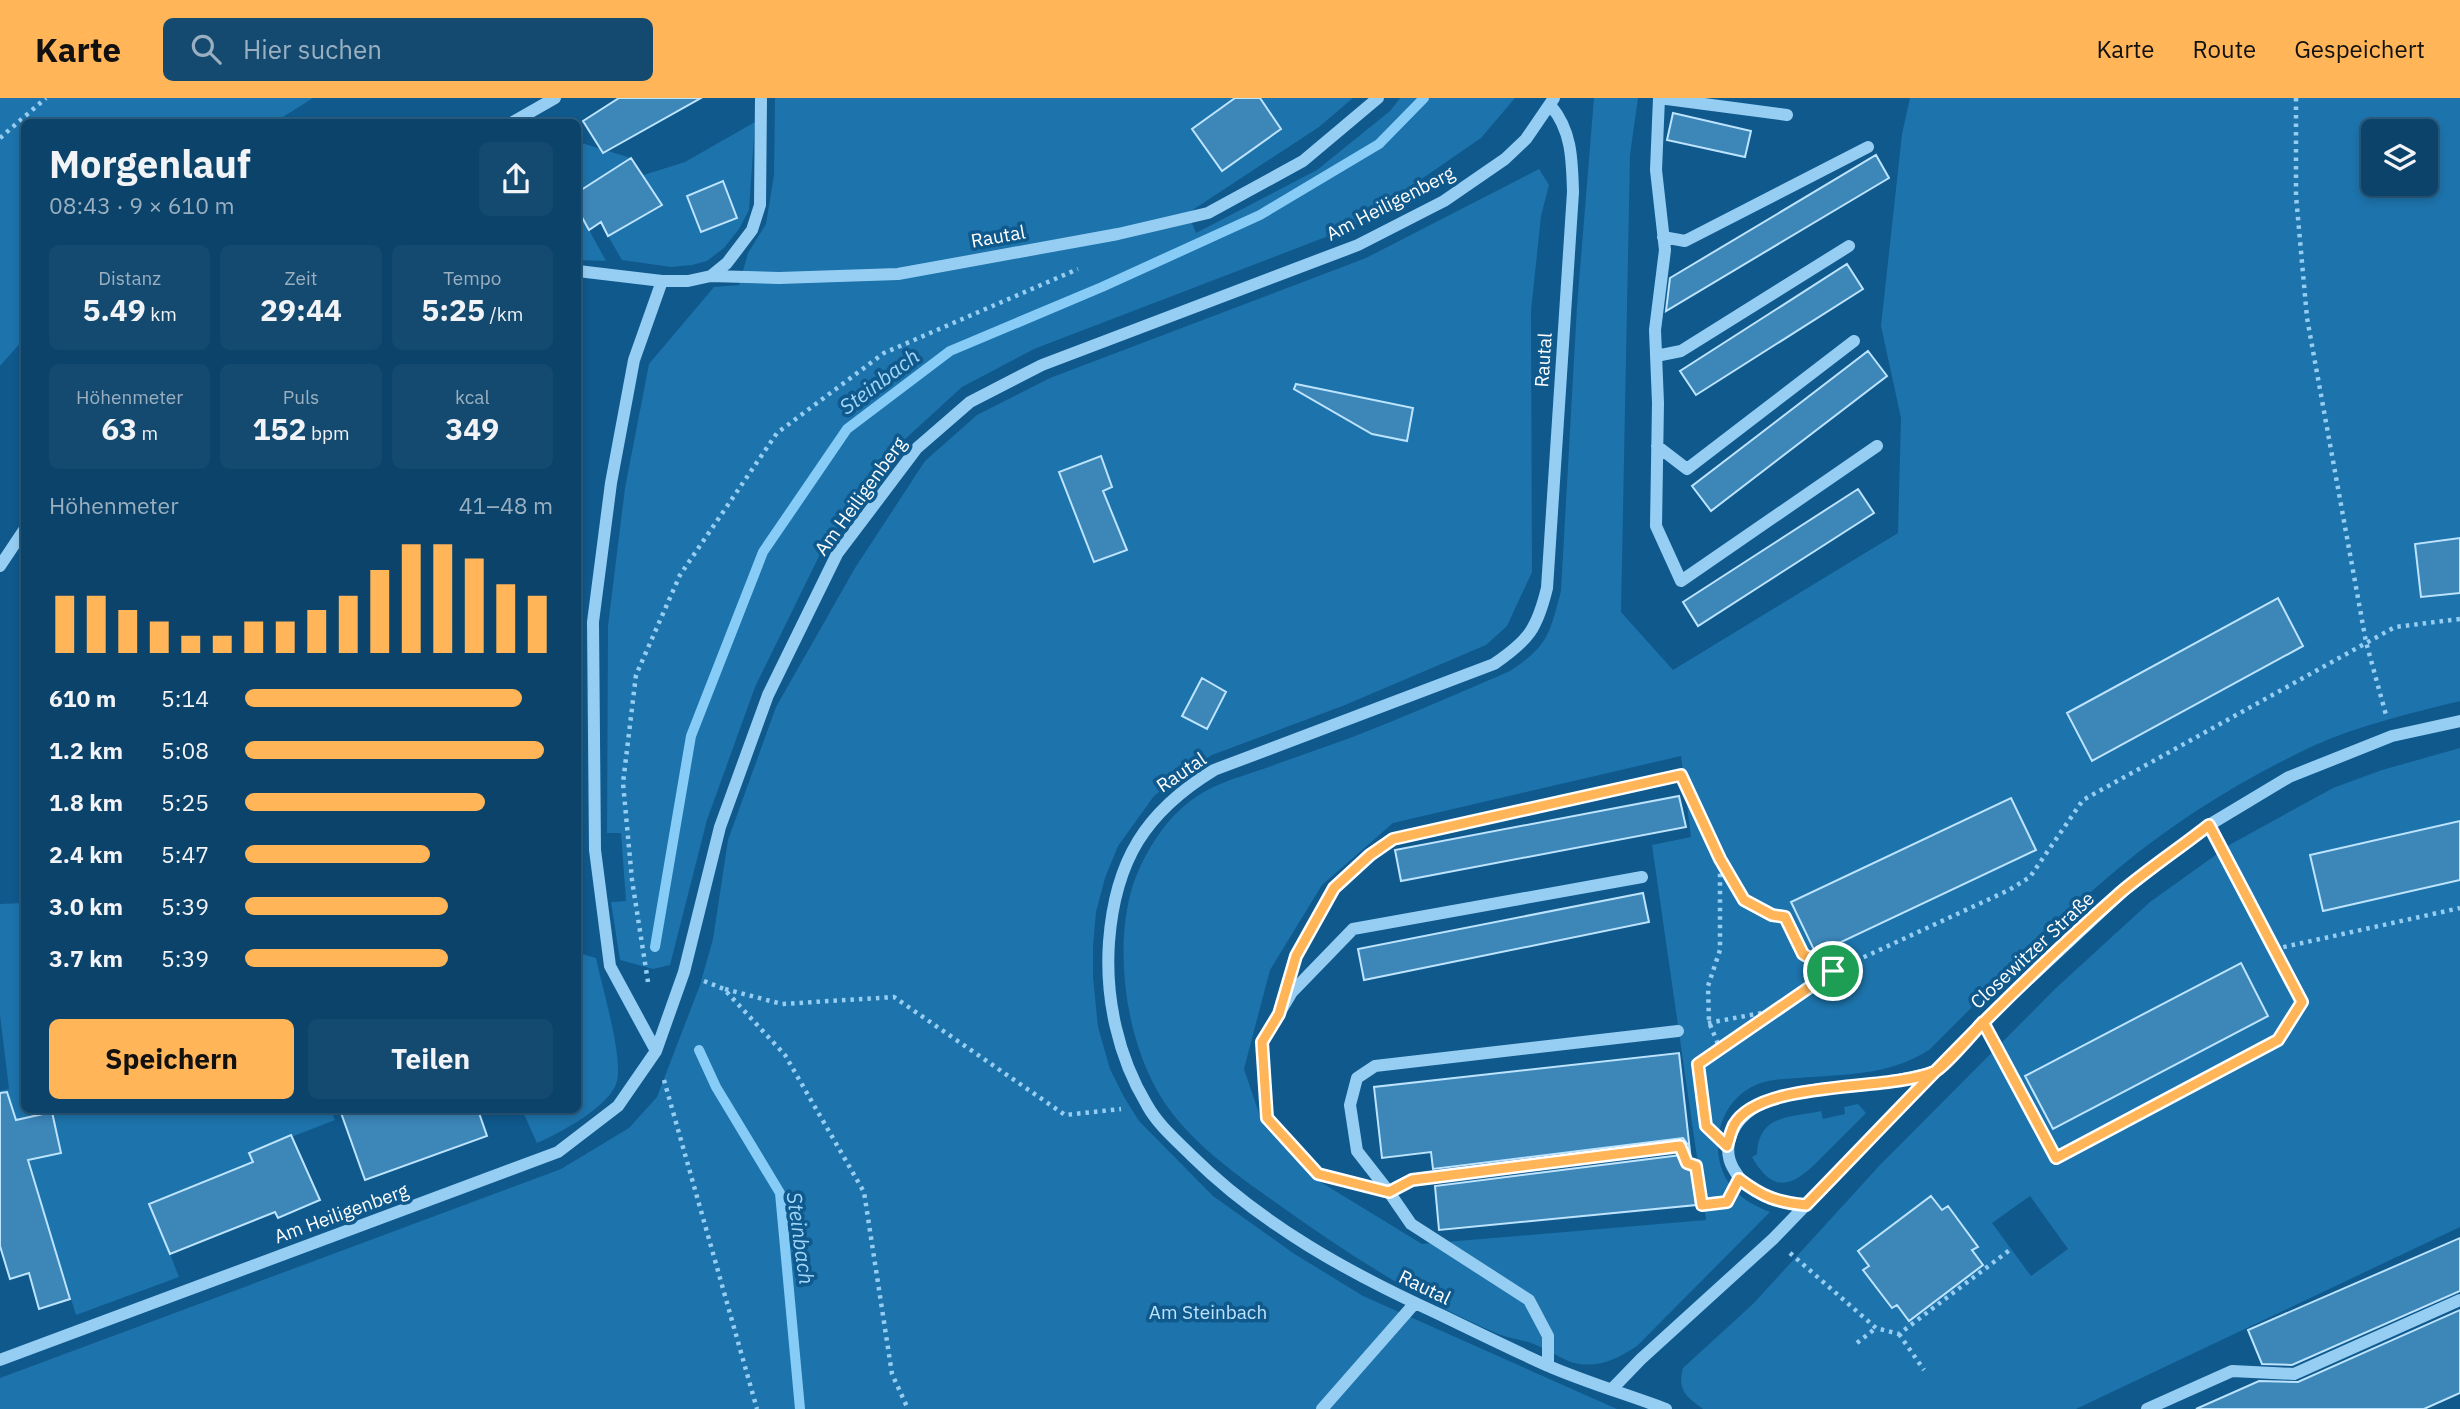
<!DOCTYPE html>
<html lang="de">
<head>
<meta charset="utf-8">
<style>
  :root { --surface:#0b436a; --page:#144a70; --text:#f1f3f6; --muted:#9ab0c1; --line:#2b5c7e; --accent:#ffb558 }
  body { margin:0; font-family:"IBM Plex Sans",sans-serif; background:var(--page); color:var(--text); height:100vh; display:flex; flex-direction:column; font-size:26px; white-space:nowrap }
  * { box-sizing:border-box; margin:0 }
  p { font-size:23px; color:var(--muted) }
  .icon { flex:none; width:38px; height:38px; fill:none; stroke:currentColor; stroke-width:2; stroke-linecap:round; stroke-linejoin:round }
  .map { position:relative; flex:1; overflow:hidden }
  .details { position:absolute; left:21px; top:21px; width:560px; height:994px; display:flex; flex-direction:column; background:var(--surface); border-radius:10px; box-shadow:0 4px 10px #0003,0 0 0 2px var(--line) }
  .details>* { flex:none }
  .tools { position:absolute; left:2361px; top:21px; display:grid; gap:14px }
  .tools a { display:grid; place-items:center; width:77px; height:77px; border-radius:10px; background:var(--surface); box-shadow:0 4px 10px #0003,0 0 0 2px var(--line); font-size:35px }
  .pin { position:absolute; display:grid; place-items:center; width:60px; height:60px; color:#fff; margin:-30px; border:4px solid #fff; border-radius:50%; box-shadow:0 2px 7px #0007 }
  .round { display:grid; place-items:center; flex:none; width:74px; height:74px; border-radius:10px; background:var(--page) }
  .head { display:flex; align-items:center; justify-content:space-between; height:119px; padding:0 28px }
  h1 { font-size:38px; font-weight:700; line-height:52px }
  .figures { display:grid; grid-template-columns:repeat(3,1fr); gap:10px; height:119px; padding:7px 28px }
  .figures div { display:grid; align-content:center; border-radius:10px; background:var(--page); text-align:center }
  .figures b { font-size:30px; font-weight:700 }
  .figures small { font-size:19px; font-weight:400 }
  .figures p { font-size:19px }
  .chart { height:196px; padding:14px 28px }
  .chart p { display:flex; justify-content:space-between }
  .chart svg { width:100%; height:126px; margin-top:7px; stroke:var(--accent); stroke-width:6 }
  .action { display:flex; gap:14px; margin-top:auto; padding:14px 28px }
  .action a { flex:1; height:80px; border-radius:10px; background:var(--accent); color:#111; font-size:28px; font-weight:700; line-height:80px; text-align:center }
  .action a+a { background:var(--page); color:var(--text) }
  ul { padding:0 28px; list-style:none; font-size:23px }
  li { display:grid; grid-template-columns:112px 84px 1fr; align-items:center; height:52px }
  li i { height:18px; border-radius:9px; background:var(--accent) }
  header { display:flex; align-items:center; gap:42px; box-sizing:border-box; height:98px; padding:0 35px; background:var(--accent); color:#111 }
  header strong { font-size:33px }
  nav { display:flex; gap:38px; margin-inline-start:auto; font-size:24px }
  .search { width:490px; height:63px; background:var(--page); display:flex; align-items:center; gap:18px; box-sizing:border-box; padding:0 24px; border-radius:10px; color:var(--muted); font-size:26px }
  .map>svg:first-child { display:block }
</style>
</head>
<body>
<header>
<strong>Karte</strong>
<div class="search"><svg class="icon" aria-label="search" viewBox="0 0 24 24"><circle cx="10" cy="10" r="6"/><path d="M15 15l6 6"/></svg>Hier suchen</div>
<nav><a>Karte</a><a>Route</a><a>Gespeichert</a></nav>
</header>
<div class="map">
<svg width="2460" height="1311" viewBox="0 0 2460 1311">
  <rect width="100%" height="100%" fill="#0f598d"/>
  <!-- green -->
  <path fill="#1d73ab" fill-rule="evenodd" d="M 0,0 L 313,0 L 275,24 L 24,24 L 24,241 L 0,268 Z
    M 775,0 L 1353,0 L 1319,29 L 1188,115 L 1196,135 L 1317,72 L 1390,13 L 1400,0 L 1515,0 L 1481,40 L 1352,129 L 1034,251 L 962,289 L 903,343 L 824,448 L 755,589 L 707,722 L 670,867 L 653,871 L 620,862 L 611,804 L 626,803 L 621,735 L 607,735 L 608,528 L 625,390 L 649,266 L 714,189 L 739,187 L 748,155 L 766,126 L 774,77 Z
    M 1594,0 L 1638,0 L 1630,57 L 1621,514 L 1673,572 L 1898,435 L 1901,320 L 1881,228 L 1902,36 L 1910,0 L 2460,0 L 2460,440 L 2415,446 L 2421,499 L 2460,495 L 2460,603 C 2411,615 2360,627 2313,648 C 2245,680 2178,721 2120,769 C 2052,825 1992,890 1929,952 C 1888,978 1845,976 1799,980 C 1785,981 1768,981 1756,987 C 1718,1003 1706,1055 1731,1088 C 1741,1101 1755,1108 1770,1114 L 1637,1248 C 1619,1260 1601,1269 1579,1266 C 1562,1263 1545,1249 1528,1244 C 1518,1241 1508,1240 1498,1236 C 1419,1202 1344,1154 1275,1104 C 1238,1078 1200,1051 1172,1015 C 1128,959 1112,858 1132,790 C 1142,759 1163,724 1189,704 C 1209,688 1233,681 1257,673 C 1288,662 1319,651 1350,640 C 1404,619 1457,596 1510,573 C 1549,547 1549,537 1561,493 L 1577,208 ZM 2373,33 L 2426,33 L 2426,86 L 2373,86 ZM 2278,501 L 2303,548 L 2093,663 ZM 1681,658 L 1691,739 L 1652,747 L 1706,1122 L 1422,1146 L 1314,1080 L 1263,1027 L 1244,971 L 1270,872 L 1322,787 L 1393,725 ZM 2011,700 L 2035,752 L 1816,856 Z
    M 755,24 L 749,112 L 739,131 L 724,150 L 707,163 L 692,167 L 671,169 L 622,162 L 608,138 L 655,111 L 637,79 L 685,64 ZM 722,83 L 737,120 L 702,134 L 687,98 Z
    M 578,44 L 631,60 L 578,94 Z
    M 1539,71 L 1549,87 L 1541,118 L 1531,213 L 1532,474 L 1507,528 L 1486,547 L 1345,607 L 1212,657 L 1180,677 L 1154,698 L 1118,748 L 1105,780 L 1096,814 L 1093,848 L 1093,879 L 1098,929 L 1110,971 L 1124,999 L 1139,1023 L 1213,1098 L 1293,1155 L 1363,1198 L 1617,1311 L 0,1311 L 0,1280 L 561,1071 L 629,1030 L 657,999 L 700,887 L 713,841 L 728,742 L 776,609 L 855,470 L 925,363 L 977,317 L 1050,280 L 1366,160 Z
    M 578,112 L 606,163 L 578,162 Z
    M 2460,650 L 2460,723 L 2310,757 L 2324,813 L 2460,782 L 2460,1129 L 2076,1311 L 1703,1311 C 1686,1299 1677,1292 1683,1270 L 1754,1205 L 1880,1067 L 2056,890 L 2150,804 L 2231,746 L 2333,690 L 2382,672 ZM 2240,865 L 2268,918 L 2053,1030 L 2026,978 ZM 1931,1098 L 1942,1112 L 1948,1109 L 1978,1148 L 1972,1152 L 1983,1167 L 1909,1223 L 1897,1207 L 1892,1210 L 1864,1173 L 1869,1168 L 1858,1153 ZM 2030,1098 L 2068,1151 L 2031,1178 L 1992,1125 Z
    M 24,805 L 24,1012 L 331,1012 L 335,1022 L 250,1055 L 254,1065 L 150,1105 L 179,1179 L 76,1217 L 39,1098 L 0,1026 L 0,993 L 9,991 L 0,917 L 0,806 Z
    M 578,855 L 596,860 C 602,889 623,958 617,983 C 611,1008 560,1035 537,1045 L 523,1014 L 531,1012 L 578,1012 Z
    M 1858,1006 L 1866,1015 C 1853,1028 1840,1041 1827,1054 C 1800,1082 1777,1104 1752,1059 L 1757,1056 C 1759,1016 1789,1020 1821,1013 L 1823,1021 L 1845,1016 L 1844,1009 Z"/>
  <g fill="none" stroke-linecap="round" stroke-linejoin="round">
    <!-- stream -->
    <path stroke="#87ccf7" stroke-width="10" d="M 655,849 L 691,638 L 763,454 L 847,331 L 950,253 L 1102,189 L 1260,117 L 1379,46 L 1424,0
      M 699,952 L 716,989 L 780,1095 L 800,1311"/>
  </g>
  <!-- building -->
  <path fill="#3c86b8" stroke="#bde4fe" stroke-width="2" d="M 619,0 L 701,0 L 603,55 L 583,23 Z
    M 1235,0 L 1260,0 L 1281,31 L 1222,73 L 1192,31 Z
    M 1673,15 L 1751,33 L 1745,59 L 1667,42 Z
    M 1876,57 L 1889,80 L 1666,213 L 1670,180 Z
    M 631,60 L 662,107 L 608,138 L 601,124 L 589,132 L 578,112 L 578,94 Z
    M 723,83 L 737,120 L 701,134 L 687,98 Z
    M 1847,166 L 1863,191 L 1696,297 L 1680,273 Z
    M 1868,253 L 1887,278 L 1711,413 L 1692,388 Z
    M 1296,286 L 1413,310 L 1407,343 L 1372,336 L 1294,291 Z
    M 1101,358 L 1112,389 L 1103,393 L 1127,452 L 1094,464 L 1059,374 Z
    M 1858,391 L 1874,415 L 1698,528 L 1683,504 Z
    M 2460,440 L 2460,495 L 2421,499 L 2415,446 Z
    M 2278,500 L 2303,548 L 2092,663 L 2067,615 Z
    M 1202,580 L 1226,594 L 1207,631 L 1182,618 Z
    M 1679,698 L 1686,729 L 1401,783 L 1395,752 Z
    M 2011,700 L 2036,752 L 1816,856 L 1791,804 Z
    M 2460,723 L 2460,782 L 2323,813 L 2310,757 Z
    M 1643,795 L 1649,824 L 1364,882 L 1358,851 Z
    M 2241,865 L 2268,918 L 2053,1031 L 2025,978 Z
    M 1679,955 L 1696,1107 L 1439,1132 L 1435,1088 L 1681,1057 L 1686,1054 L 1689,1048 L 1683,1040 L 1433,1071 L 1431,1054 L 1382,1060 L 1374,989 Z
    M 7,994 L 16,1022 L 52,1014 L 61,1055 L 28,1062 L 70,1201 L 39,1211 L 29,1175 L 10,1181 L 0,1148 L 0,995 Z
    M 340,1012 L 478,1012 L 487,1038 L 365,1082 Z
    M 291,1037 L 320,1102 L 278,1120 L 275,1114 L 170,1156 L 149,1106 L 253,1064 L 249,1055 Z
    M 1931,1098 L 1942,1112 L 1948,1108 L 1978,1149 L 1972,1152 L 1983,1167 L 1909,1223 L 1897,1207 L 1892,1210 L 1863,1172 L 1869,1168 L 1858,1153 Z
    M 2460,1140 L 2460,1193 L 2292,1267 L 2262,1266 L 2248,1232 Z
    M 2460,1212 L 2460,1295 L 2424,1311 L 2196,1311 L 2259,1283 L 2298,1284 Z"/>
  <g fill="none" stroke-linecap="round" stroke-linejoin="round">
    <!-- path -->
    <path stroke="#96cef3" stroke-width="4.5" stroke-dasharray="3.5 5" stroke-linecap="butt" d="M 2296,0 L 2296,98 L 2307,220 L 2366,544 L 2386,617
      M 0,40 L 46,0
      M 1691,697 L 1720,761 L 1720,852 L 1708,888 L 1709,924 L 1720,951
      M 1721,761 L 1744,802 L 1772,816 L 1785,819 L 1803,856 L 1834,873
      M 2275,851 L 2460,810
      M 704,883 L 724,891 L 785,957 L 864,1094 L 892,1276 L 908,1311
      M 648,884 L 632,782 L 623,685 L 636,577 L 680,477 L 777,335 L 884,255 L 1078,171
      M 725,891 L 782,906 L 894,899 L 1065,1017 L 1121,1011
      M 1708,925 L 1772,913
      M 1995,947 L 2056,1060 L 2278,942 L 2302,904 L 2221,749
      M 664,982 L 757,1311
      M 1708,1031 L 1706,1028 L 1698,966 L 1834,873 L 2009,792 L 2030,779 L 2083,702 L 2395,529 L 2460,521
      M 1693,1067 L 1696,1068 L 1702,1107 L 1727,1104 L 1729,1100
      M 1790,1155 L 1876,1230 L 1899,1236 L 2011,1151
      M 1899,1236 L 1924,1272
      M 1857,1245 L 1876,1230"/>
    <!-- minor -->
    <path stroke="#96cef3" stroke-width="12" d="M 1659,0 L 1656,72 L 1665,152 L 1655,232 L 1658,305 L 1656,428 L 1681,483 L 1877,348
      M 1659,0 L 1787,17
      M 1551,8 C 1572,33 1572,62 1573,94 L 1547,490 C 1537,531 1529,542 1494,566 L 1214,672 C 1145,714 1115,763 1109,844 C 1105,900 1118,959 1147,1007 C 1158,1027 1176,1042 1192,1058 C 1263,1128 1351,1176 1441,1217 C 1476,1234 1511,1251 1546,1267 C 1585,1284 1626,1296 1666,1311
      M 513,24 L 555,0
      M 1663,139 L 1685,143 L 1868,49
      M 578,173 L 662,183 L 688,183 L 711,178 L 727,165 L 752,132 L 760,107 L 761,0
      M 711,178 L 779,180 L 898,176 L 1118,136 L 1208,115 L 1303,63 L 1378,0
      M 1656,258 L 1681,253 L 1849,148
      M 1657,348 L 1687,371 L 1854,243
      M 0,468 L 24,432
      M 1284,899 L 1296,858 L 1334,790 L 1370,756 L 1393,741 L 1681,677
      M 1678,933 L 1375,968 L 1357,980 L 1350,1007 L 1357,1053 L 1389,1094 L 1412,1082 L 1680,1048
      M 656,953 L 610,868 L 595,752 L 593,524 L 611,385 L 634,262 L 662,183
      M 1806,1107 C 1777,1104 1748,1098 1733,1070 C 1728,1061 1727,1050 1730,1040 C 1746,989 1827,992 1871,986 C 1892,984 1913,979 1934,974
      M 0,1262 L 558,1054 L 618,1008 L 656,953 L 684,874 L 720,729 L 768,597 L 837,456 L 917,350 L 970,304 L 1042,267 L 1358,147 L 1444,103 L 1505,61 L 1526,41 L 1554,0
      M 1548,1268 L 1548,1238 L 1529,1202 L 1411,1126 L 1389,1094 L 1318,1076 L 1267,1020 L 1262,944 L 1292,894 L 1353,831 L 1642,779
      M 1612,1291 L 1641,1261 L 1773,1141 L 1983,924 L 2122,794 L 2209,727 L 2289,679 L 2392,638 L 2460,623
      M 1322,1311 L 1415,1205
      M 2147,1311 L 2232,1273 L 2294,1276 L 2460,1202"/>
  </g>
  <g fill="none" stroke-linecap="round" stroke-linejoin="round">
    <defs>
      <path id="route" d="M 1833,873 L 1803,856 L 1785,819 L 1772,817 L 1744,802 L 1720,761 L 1681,677 L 1393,741 L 1370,757 L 1334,790 L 1296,858 L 1279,916 L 1262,944 L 1267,1020 L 1318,1076 L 1389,1094 L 1412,1082 L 1680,1048 L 1687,1065 L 1696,1068 L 1702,1107 L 1727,1104 L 1739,1081 C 1763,1099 1776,1104 1806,1107 C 1909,1001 2009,893 2120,795 C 2148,771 2180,750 2209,727 L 2302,904 L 2278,942 L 2056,1060 L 1983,924 C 1973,935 1945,969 1934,974 C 1886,994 1760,981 1734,1027 C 1731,1033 1729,1041 1727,1048 L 1706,1028 L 1698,966 L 1833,873"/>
    </defs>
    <!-- route casing -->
    <use href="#route" stroke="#fff" stroke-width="14"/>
    <!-- route -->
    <use href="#route" stroke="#ffb558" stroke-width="9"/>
  </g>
  <g text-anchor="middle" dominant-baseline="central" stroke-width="7" stroke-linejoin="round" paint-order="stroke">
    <!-- street labels -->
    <g font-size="19" fill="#fff" stroke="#0f598d">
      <text transform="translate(1390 105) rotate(-27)">Am Heiligenberg</text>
      <text transform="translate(998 138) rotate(-10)">Rautal</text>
      <text transform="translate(1543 262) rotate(-86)">Rautal</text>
      <text transform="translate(860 398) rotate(-54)">Am Heiligenberg</text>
      <text transform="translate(1181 674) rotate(-34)">Rautal</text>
      <text transform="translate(2032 852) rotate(-43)">Closewitzer Straße</text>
      <text transform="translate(341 1115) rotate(-20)">Am Heiligenberg</text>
      <text transform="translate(1425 1189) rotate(26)">Rautal</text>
    </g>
    <!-- park labels -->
    <g font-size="19" fill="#bde4fe" stroke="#0f598d">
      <text x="1208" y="1214">Am Steinbach</text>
    </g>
    <!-- water labels -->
    <g font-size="21" font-style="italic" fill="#a1d7fa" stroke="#0f598d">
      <text transform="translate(879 283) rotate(-37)">Steinbach</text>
      <text transform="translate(801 1140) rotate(82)">Steinbach</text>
    </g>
  </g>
</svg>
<div class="tools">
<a><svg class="icon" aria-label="layers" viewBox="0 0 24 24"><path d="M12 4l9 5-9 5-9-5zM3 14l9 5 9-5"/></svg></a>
</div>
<div class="pin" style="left:1833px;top:873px;background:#1e9e55"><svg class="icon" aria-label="arrive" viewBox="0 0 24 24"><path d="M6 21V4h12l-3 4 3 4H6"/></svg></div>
<section class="details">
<div class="head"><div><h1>Morgenlauf</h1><p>08:43 · 9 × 610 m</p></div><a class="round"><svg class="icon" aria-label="share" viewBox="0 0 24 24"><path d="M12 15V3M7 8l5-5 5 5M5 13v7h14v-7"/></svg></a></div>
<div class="figures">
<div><p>Distanz</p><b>5.49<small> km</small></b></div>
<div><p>Zeit</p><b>29:44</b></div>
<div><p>Tempo</p><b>5:25<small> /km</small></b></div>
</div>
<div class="figures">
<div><p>Höhenmeter</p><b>63<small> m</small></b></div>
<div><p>Puls</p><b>152<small> bpm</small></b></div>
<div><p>kcal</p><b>349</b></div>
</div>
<div class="chart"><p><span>Höhenmeter</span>41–48 m</p>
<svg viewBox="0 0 160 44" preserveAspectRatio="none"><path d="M5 44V24M15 44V24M25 44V29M35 44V33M45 44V38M55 44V38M65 44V33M75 44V33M85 44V29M95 44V24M105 44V15M115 44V6M125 44V6M135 44V11M145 44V20M155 44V24"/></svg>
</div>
<ul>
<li><b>610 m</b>5:14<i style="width:90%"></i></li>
<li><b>1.2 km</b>5:08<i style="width:97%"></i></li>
<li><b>1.8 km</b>5:25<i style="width:78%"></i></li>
<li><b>2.4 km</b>5:47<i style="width:60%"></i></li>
<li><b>3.0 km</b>5:39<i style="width:66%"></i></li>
<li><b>3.7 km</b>5:39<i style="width:66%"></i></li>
</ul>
<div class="action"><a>Speichern</a><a>Teilen</a></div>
</section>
</div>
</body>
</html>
